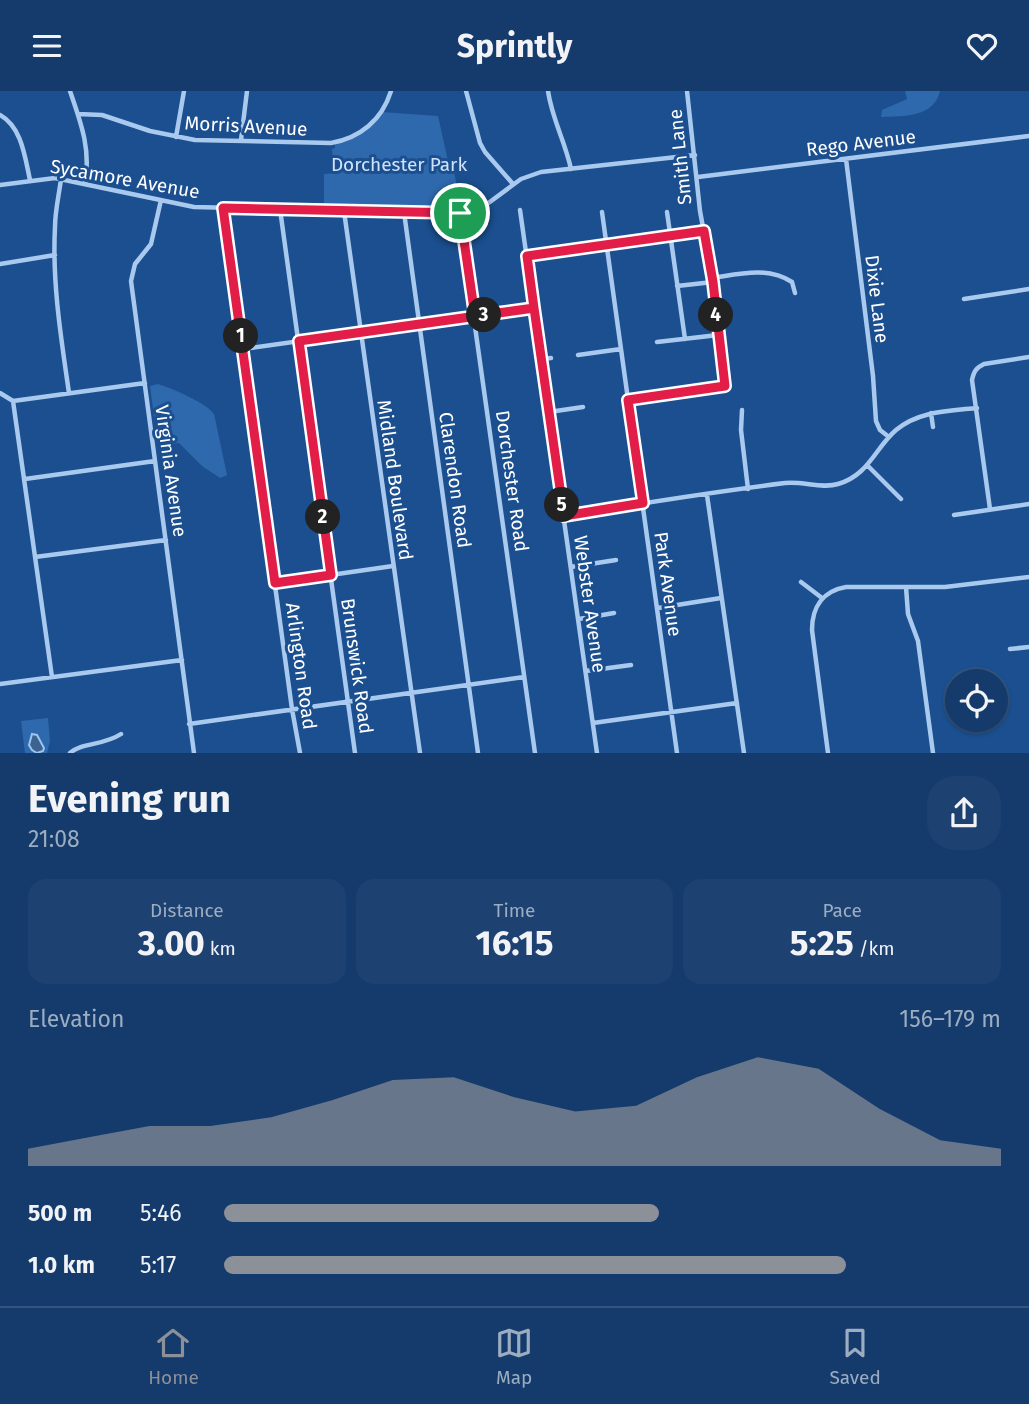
<!DOCTYPE html>
<html lang="en">
<head>
<meta charset="utf-8">
<style>
  :root { --surface:#143b6b; --page:#1d4271; --text:#f1f3f6; --muted:#9dadc1; --line:#33557e; --accent:#8c9099 }
  body { margin:0; font-family:"Fira Sans",sans-serif; background:var(--page); color:var(--text); height:100vh; display:flex; flex-direction:column; font-size:26px; white-space:nowrap }
  * { box-sizing:border-box; margin:0 }
  p { font-size:23px; color:var(--muted) }
  .icon { flex:none; width:38px; height:38px; fill:none; stroke:currentColor; stroke-width:2; stroke-linecap:round; stroke-linejoin:round }
  .map { position:relative; height:662px; overflow:hidden }
  .panel { display:flex; flex-direction:column; background:var(--surface); flex:1 }
  .panel>* { flex:none }
  .controls { position:absolute; left:945px; top:578px; display:grid; gap:14px }
  .controls a { display:grid; place-items:center; width:63px; height:63px; border-radius:50%; background:var(--surface); box-shadow:0 2px 5px #0004,0 0 0 2px var(--line); font-size:35px }
  .pin { position:absolute; display:grid; place-items:center; width:60px; height:60px; color:#fff; margin:-30px; border:4px solid #fff; border-radius:50%; box-shadow:0 2px 7px #0007 }
  .km { position:absolute; width:35px; height:35px; margin:-18px; border-radius:50%; background:#222; color:#fff; font-size:19px; line-height:35px; text-align:center }
  .round { display:grid; place-items:center; flex:none; width:74px; height:74px; border-radius:28px; background:var(--page) }
  .headline { display:flex; align-items:center; justify-content:space-between; height:119px; padding:0 28px }
  h1 { font-size:38px; font-weight:700; line-height:52px }
  .stats { display:grid; grid-template-columns:repeat(3,1fr); gap:10px; height:119px; padding:7px 28px }
  .stats div { display:grid; align-content:center; border-radius:18px; background:var(--page); text-align:center }
  .stats b { font-size:35px; font-weight:700 }
  .stats small { font-size:19px; font-weight:400 }
  .stats p { font-size:19px }
  .chart { height:196px; padding:14px 28px }
  .chart p { display:flex; justify-content:space-between }
  .chart svg { width:100%; height:126px; margin-top:7px; fill:var(--accent); opacity:.7 }
  ul { padding:0 28px; list-style:none; font-size:23px }
  li { display:grid; grid-template-columns:112px 84px 1fr; align-items:center; height:52px }
  li i { height:18px; border-radius:9px; background:var(--accent) }
  header { display:flex; justify-content:space-between; align-items:center; height:91px; padding:0 28px; background:var(--surface); font-size:32px; font-weight:700 }
  .dock { display:flex; justify-content:space-around; align-items:center; height:98px; border-top:2px solid var(--line); background:var(--surface); font-size:19px; color:var(--muted) }
  .dock a { display:grid; justify-items:center; gap:4px }
  .dock .current { color:var(--accent) }
  .map>svg:first-child { display:block }
</style>
</head>
<body>
<header><svg class="icon" aria-label="menu" viewBox="0 0 24 24"><path d="M4 6h16M4 12h16M4 18h16"/></svg>Sprintly<svg class="icon" aria-label="heart" viewBox="0 0 24 24"><path d="M12 20l-8-8c-3-5 5-10 8-4 3-6 11-1 8 4z"/></svg></header>
<div class="map">
<svg width="1029" height="662" viewBox="0 0 1029 662">
  <rect width="100%" height="100%" fill="#1b4f8f"/>
  <!-- green -->
  <path fill="#2e69ad" d="M 905,0 L 940,0 C 934,27 903,25 881,26 L 882,19 L 907,8 Z
    M 381,21 L 438,25 L 448,70 L 453,76 L 457,95 L 454,97 L 459,122 L 324,119 L 324,83 L 334,82 L 332,58 L 335,57 L 335,52 L 356,46 Z
    M 158,293 C 171,297 207,312 214,323 L 227,384 L 220,387 L 202,375 L 179,352 L 158,355 L 150,295 Z
    M 48,627 L 50,650 L 47,662 L 25,662 L 21,630 Z"/>
  <!-- water -->
  <path fill="#3c6290" stroke="#9cc4f0" stroke-width="2" d="M 32,643 L 37,644 L 44,657 L 43,660 L 37,662 L 32,659 L 29,654 Z"/>
  <g fill="none" stroke-linecap="round" stroke-linejoin="round">
    <!-- street -->
    <path stroke="#a9c9ee" stroke-width="4.5" d="M 70,0 C 81,32 91,58 85,92
      M 466,0 L 480,52 L 485,61 L 513,93
      M 548,0 C 552,28 565,50 571,78
      M 78,23 L 102,24 L 150,40 L 195,49 L 331,52 C 360,47 382,29 391,0
      M 0,24 C 22,36 25,67 30,89
      M 176,46 L 184,0
      M 241,49 L 247,0
      M 846,68 L 873,285 L 876,330 L 880,339 L 889,346
      M 698,86 L 1029,45
      M 61,88 C 59,104 55,120 55,136 C 52,191 61,247 69,302
      M 0,94 L 55,87 L 194,116 L 459,122 L 483,116 L 521,88 L 541,81 L 695,64
      M 161,109 L 151,153 L 135,173 L 131,190 L 194,662
      M 223,117 L 292,618 L 300,662
      M 280,118 L 355,662
      M 520,119 L 597,662
      M 344,120 L 420,662
      M 404,121 L 478,662
      M 602,121 L 677,662
      M 667,121 L 685,248
      M 459,122 L 535,662
      M 527,165 L 704,140
      M 0,173 L 55,164
      M 712,187 C 739,183 767,175 792,191 L 795,202
      M 677,195 L 713,191
      M 964,208 L 1029,198
      M 657,251 L 718,244
      M 243,258 L 534,217
      M 578,264 L 621,258
      M 542,268 L 551,267
      M 0,302 L 13,310 L 145,292
      M 628,309 L 725,295 L 713,191 L 700,120 L 687,0
      M 13,310 L 52,586
      M 742,319 L 741,339 L 748,398
      M 549,321 L 583,316
      M 931,322 L 933,336
      M 868,375 L 901,408
      M 25,388 L 155,370
      M 707,404 L 744,662
      M 990,418 L 972,289 C 974,280 976,277 984,273 L 1029,266
      M 954,424 L 1029,413
      M 564,425 C 637,413 711,401 785,392 C 803,390 822,398 838,393 C 869,384 875,357 896,339 C 919,320 948,320 977,317
      M 35,466 L 166,449
      M 571,476 L 616,469
      M 801,491 L 822,507
      M 275,492 L 393,475
      M 906,496 L 908,523 L 918,550 L 933,662
      M 658,517 L 721,507
      M 579,528 L 614,522
      M 1010,558 L 1029,556
      M 586,580 L 631,574
      M 0,593 L 182,569
      M 593,632 L 737,612
      M 189,633 L 524,586
      M 70,662 C 82,651 103,655 121,643
      M 828,662 L 812,539 C 812,516 823,500 846,496 L 945,496 L 1029,486"/>
  </g>
  <g fill="none" stroke-linecap="round" stroke-linejoin="round">
    <defs>
      <path id="route" d="M 460,122 L 223,117 L 275,492 L 331,484 L 299,250 L 534,217 L 527,165 L 704,140 L 713,191 L 725,295 L 628,309 L 643,412 L 564,425 L 534,217 L 475,225 L 460,122"/>
    </defs>
    <!-- route casing -->
    <use href="#route" stroke="#fff" stroke-width="14"/>
    <!-- route -->
    <use href="#route" stroke="#e11d48" stroke-width="9"/>
  </g>
  <g text-anchor="middle" dominant-baseline="central" stroke-width="6" stroke-linejoin="round" paint-order="stroke">
    <!-- street labels -->
    <g font-size="19" fill="#fff" stroke="#1b4f8f">
      <text transform="translate(246 35) rotate(3)">Morris Avenue</text>
      <text transform="translate(861 52) rotate(-7)">Rego Avenue</text>
      <text transform="translate(680 66) rotate(-96)">Smith Lane</text>
      <text transform="translate(125 88) rotate(10)">Sycamore Avenue</text>
      <text transform="translate(877 208) rotate(83)">Dixie Lane</text>
      <text transform="translate(171 380) rotate(82)">Virginia Avenue</text>
      <text transform="translate(395 389) rotate(82)">Midland Boulevard</text>
      <text transform="translate(455 389) rotate(82)">Clarendon Road</text>
      <text transform="translate(512 390) rotate(82)">Dorchester Road</text>
      <text transform="translate(668 493) rotate(82)">Park Avenue</text>
      <text transform="translate(590 513) rotate(82)">Webster Avenue</text>
      <text transform="translate(301 575) rotate(82)">Arlington Road</text>
      <text transform="translate(357 575) rotate(82)">Brunswick Road</text>
    </g>
    <!-- park labels -->
    <g font-size="19" fill="#cfe3fa" stroke="#1b4f8f">
      <text x="399" y="73">Dorchester Park</text>
    </g>
  </g>
</svg>
<div class="controls">
<a><svg class="icon" aria-label="locate" viewBox="0 0 24 24"><circle cx="12" cy="12" r="6"/><path d="M12 2v4M12 18v4M2 12h4M18 12h4"/></svg></a>
</div>
<div class="pin" style="left:460px;top:122px;background:#1e9e55"><svg class="icon" aria-label="arrive" viewBox="0 0 24 24"><path d="M6 21V4h12l-3 4 3 4H6"/></svg></div>
<b class="km" style="left:241px;top:245px">1</b>
<b class="km" style="left:323px;top:426px">2</b>
<b class="km" style="left:484px;top:224px">3</b>
<b class="km" style="left:716px;top:224px">4</b>
<b class="km" style="left:562px;top:414px">5</b>
</div>
<section class="panel">
<div class="headline"><div><h1>Evening run</h1><p>21:08</p></div><a class="round"><svg class="icon" aria-label="share" viewBox="0 0 24 24"><path d="M12 15V3M7 8l5-5 5 5M5 13v7h14v-7"/></svg></a></div>
<div class="stats">
<div><p>Distance</p><b>3.00<small> km</small></b></div>
<div><p>Time</p><b>16:15</b></div>
<div><p>Pace</p><b>5:25<small> /km</small></b></div>
</div>
<div class="chart"><p><span>Elevation</span>156–179 m</p>
<svg viewBox="0 0 160 44" preserveAspectRatio="none"><path d="M0 44V38L10 34L20 30L30 30L40 27L50 21L60 14L70 13L80 20L90 25L100 23L110 13L120 6L130 10L140 24L150 35L160 38V44z"/></svg>
</div>
<ul>
<li><b>500 m</b>5:46<i style="width:56%"></i></li>
<li><b>1.0 km</b>5:17<i style="width:80%"></i></li>
</ul>
</section>
<nav class="dock">
<a class="current"><svg class="icon" aria-label="home" viewBox="0 0 24 24"><path d="M3 11l9-7 9 7M6 9v11h12V9"/></svg>Home</a>
<a><svg class="icon" aria-label="map" viewBox="0 0 24 24"><path d="M3 6l6-2 6 2 6-2v14l-6 2-6-2-6 2zM9 4v14M15 6v14"/></svg>Map</a>
<a><svg class="icon" aria-label="saved" viewBox="0 0 24 24"><path d="M7 4h10v16l-5-4-5 4z"/></svg>Saved</a>
</nav>
</body>
</html>
